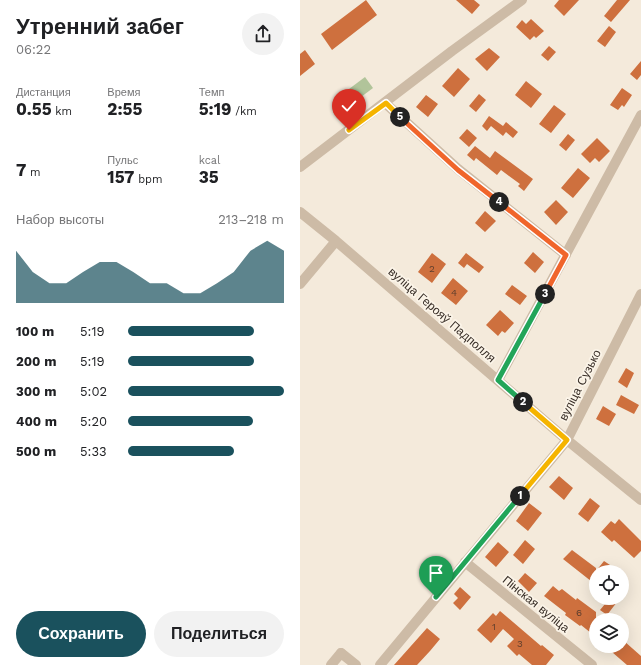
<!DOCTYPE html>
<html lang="ru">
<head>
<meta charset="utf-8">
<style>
  :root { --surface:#fff; --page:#f2f2f2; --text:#202124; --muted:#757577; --accent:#1a515d }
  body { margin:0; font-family:"Work Sans",sans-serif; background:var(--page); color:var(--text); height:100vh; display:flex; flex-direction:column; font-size:15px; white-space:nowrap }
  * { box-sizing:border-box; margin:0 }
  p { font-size:13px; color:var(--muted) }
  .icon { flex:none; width:22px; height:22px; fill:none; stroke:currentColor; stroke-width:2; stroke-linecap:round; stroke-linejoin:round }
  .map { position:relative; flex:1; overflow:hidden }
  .sheet { display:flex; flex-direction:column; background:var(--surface); width:300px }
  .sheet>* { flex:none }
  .fabs { position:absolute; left:289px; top:565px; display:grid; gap:8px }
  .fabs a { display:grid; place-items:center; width:40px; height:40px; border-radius:50%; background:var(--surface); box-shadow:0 4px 16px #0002; font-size:20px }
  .pin { position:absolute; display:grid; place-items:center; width:34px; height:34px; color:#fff; margin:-41px -17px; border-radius:50% 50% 50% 0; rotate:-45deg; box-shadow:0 0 4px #0007 }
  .pin .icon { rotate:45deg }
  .km { position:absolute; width:20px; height:20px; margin:-10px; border-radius:50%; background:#222; color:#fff; font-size:11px; line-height:20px; text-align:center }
  .round { display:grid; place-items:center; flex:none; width:42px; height:42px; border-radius:21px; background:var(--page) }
  .head { display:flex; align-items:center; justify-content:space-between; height:68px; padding:0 16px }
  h1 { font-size:22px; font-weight:700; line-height:30px }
  .metrics { display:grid; grid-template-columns:repeat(3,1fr); gap:6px; height:68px; padding:4px 16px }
  .metrics div { display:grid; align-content:center }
  .metrics b { font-size:17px; font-weight:700 }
  .metrics small { font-size:11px; font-weight:400 }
  .metrics p { font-size:11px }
  .chart { height:112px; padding:8px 16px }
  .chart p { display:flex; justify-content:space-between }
  .chart svg { width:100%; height:72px; margin-top:4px; fill:var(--accent); opacity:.7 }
  .primary-button { display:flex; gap:8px; margin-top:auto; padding:8px 16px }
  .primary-button a { flex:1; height:46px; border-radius:24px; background:var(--accent); color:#fff; font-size:16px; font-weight:700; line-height:46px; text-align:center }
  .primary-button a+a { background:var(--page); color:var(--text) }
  ul { padding:0 16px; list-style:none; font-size:13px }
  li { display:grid; grid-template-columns:64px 48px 1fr; align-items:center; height:30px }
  li i { height:10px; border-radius:5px; background:var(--accent) }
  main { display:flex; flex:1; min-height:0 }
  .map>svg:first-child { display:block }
</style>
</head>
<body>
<main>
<section class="sheet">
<div class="head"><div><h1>Утренний забег</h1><p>06:22</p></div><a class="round"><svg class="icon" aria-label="share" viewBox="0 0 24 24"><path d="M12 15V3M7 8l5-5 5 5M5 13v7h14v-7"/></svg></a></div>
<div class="metrics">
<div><p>Дистанция</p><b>0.55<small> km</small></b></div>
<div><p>Время</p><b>2:55</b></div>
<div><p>Темп</p><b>5:19<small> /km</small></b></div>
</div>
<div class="metrics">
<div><b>7<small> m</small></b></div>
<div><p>Пульс</p><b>157<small> bpm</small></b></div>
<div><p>kcal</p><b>35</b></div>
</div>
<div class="chart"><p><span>Набор высоты</span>213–218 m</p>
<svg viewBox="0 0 160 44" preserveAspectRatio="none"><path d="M0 44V12L10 25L20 32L30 32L40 25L50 19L60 19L70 25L80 32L90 32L100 38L110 38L120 32L130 25L140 12L150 6L160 12V44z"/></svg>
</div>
<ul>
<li><b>100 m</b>5:19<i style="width:81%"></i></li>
<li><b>200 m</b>5:19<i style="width:81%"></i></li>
<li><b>300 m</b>5:02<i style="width:100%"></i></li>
<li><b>400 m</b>5:20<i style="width:80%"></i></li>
<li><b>500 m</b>5:33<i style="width:68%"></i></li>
</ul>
<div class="primary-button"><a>Сохранить</a><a>Поделиться</a></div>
</section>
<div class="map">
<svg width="341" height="665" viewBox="0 0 341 665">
  <rect width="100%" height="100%" fill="#f4eadb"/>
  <!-- green -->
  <path fill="#b1c49a" d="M 65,77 L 73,88 L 53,103 L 45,92 Z"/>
  <!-- building -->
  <path fill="#ce703e" d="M 66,0 L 77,15 L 32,50 L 21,34 Z
    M 156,0 L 174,0 L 180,5 L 172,14 Z
    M 259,0 L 279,0 L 264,16 L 254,6 Z
    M 317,0 L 330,0 L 311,22 L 304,16 Z
    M 231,19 L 244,31 L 236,38 L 234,36 L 230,40 L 216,27 L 222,20 L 226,24 Z
    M 309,26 L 316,32 L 305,47 L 297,41 Z
    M 249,46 L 256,52 L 248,61 L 241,55 Z
    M 189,48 L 200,57 L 187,71 L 175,59 Z
    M 5,50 L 15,64 L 0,76 L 0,54 Z
    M 341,61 L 341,75 L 337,80 L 330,74 Z
    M 158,68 L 170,79 L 154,97 L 142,86 Z
    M 226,81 L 242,94 L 231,108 L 215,95 Z
    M 322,88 L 332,95 L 324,107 L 322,105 L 318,110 L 310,105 Z
    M 179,94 L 186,100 L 176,112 L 169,106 Z
    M 126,95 L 138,104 L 128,117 L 116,107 Z
    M 254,105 L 266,114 L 251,133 L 239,124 Z
    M 189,116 L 203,126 L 206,122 L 218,132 L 213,138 L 206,132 L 203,136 L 191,126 L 187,131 L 182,126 Z
    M 167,129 L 177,138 L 169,147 L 159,138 Z
    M 268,134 L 275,140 L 266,151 L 259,145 Z
    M 297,138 L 310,151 L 299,162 L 295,158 L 290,163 L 281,154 Z
    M 175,146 L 190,158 L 195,151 L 233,179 L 224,191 L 218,186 L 220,184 L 201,170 L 197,175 L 176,158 L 174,161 L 167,155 Z
    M 278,168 L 290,178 L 273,198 L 261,188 Z
    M 256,200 L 268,212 L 256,225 L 244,212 Z
    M 185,211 L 196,221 L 185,232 L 175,223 Z
    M 233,252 L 244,262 L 235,273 L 224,263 Z
    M 132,253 L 146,264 L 132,283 L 118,272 Z
    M 166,253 L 184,267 L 179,273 L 167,264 L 164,268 L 158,263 Z
    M 153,278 L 168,291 L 156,305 L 141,293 Z
    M 212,285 L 227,296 L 220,305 L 205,294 Z
    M 200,310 L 214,323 L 205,333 L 202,331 L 198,336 L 186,325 Z
    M 326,368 L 334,373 L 327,388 L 318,382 Z
    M 321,395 L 339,405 L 334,414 L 316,405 Z
    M 303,406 L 316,414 L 309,426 L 296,419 Z
    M 259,476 L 273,488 L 264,500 L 249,487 Z
    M 290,498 L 300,506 L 288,522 L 278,514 Z
    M 229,503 L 242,513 L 228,531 L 216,521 Z
    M 319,519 L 341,541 L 341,551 L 334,558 L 314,540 L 312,542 L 301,532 L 311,521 L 315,524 Z
    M 225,540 L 235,549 L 223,564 L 213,555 Z
    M 198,542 L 209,552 L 196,567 L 185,557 Z
    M 272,550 L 296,568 L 296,571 L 304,561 L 310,565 L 304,572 L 296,572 L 296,585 L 263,559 Z
    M 225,573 L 237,583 L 229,592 L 218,581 Z
    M 253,586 L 259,591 L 262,589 L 276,600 L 277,598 L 296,612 L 296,637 L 281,625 L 280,626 L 265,615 L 266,613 L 244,596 Z
    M 160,587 L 171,597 L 160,610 L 153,603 L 158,598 L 154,594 Z
    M 310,598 L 317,602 L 307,615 L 300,610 Z
    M 200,611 L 241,646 L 242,645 L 254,655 L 246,665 L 232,665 L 219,654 L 217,656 L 207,646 L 214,639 L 203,629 L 191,643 L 177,630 L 193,613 L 196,616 Z
    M 127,628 L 140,639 L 130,651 L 117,665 L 94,665 Z
    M 324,641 L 341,656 L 341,665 L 327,665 L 305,646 L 322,646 Z"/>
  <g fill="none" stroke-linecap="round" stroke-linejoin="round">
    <!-- minor -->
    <path stroke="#cdbba6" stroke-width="10" d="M 85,103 L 158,169 L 266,255
      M 0,167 L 152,51 L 222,0
      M 0,212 L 36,241 L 267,440 L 341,500
      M 0,284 L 36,241
      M 198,380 L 341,115
      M 165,562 L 292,665
      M 41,653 L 56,665
      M 80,665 L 267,440 L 341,294"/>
    <!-- tertiary -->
    <path stroke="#cdbba6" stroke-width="10" d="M 31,665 L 41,653"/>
  </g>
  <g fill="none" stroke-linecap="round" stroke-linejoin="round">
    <defs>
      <path id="split-1" d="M 136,597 L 220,496"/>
      <path id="split-2" d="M 220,496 L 267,440 L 223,402"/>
      <path id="split-3" d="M 223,402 L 198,380 L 245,294"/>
      <path id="split-4" d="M 199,202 L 266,255 L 245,294"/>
      <path id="split-5" d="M 100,117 L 158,170 L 199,202"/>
      <path id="split-6" d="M 49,130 L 86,103 L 100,117"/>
    </defs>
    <!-- split-1 casing -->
    <use href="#split-1" stroke="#fff" stroke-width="8"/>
    <!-- split-2 casing -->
    <use href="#split-2" stroke="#fff" stroke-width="8"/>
    <!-- split-3 casing -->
    <use href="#split-3" stroke="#fff" stroke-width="8"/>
    <!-- split-4 casing -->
    <use href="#split-4" stroke="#fff" stroke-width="8"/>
    <!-- split-5 casing -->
    <use href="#split-5" stroke="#fff" stroke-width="8"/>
    <!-- split-6 casing -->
    <use href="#split-6" stroke="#fff" stroke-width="8"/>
    <!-- split-1 -->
    <use href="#split-1" stroke="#22a559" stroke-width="5"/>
    <!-- split-2 -->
    <use href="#split-2" stroke="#f5b400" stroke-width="5"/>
    <!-- split-3 -->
    <use href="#split-3" stroke="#22a559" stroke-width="5"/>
    <!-- split-4 -->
    <use href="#split-4" stroke="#f0652b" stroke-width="5"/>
    <!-- split-5 -->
    <use href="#split-5" stroke="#f0652b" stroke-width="5"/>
    <!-- split-6 -->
    <use href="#split-6" stroke="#f5b400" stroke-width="5"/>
  </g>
  <g text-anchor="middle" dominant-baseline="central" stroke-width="3.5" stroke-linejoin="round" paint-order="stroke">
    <!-- number labels -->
    <g font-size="10" fill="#5e3e2d">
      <text x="132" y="268">2</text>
      <text x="154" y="292">4</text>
      <text x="279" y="612">6</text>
      <text x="194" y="626">1</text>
      <text x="220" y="643">3</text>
    </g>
    <!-- street labels -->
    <g font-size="12" fill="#382e27" stroke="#fbf4e8">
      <text transform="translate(142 315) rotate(41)">вуліца Герояў Падполля</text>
      <text transform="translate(280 385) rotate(-63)">вуліца Сузько</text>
      <text transform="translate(236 604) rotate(39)">Пінская вуліца</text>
    </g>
  </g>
</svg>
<div class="fabs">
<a><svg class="icon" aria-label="locate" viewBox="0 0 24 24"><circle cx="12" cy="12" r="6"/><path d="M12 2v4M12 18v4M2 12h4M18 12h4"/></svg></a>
<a><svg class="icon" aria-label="layers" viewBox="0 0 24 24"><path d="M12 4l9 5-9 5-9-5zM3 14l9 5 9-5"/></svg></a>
</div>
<div class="pin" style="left:136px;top:597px;background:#1e9e55"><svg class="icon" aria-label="arrive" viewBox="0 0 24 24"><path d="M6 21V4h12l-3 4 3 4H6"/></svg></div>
<div class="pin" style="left:49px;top:130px;background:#d93025"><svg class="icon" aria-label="check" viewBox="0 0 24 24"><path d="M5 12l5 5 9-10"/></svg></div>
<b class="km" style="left:220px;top:496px">1</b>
<b class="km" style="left:223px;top:402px">2</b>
<b class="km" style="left:245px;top:294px">3</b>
<b class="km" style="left:199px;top:202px">4</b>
<b class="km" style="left:100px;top:117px">5</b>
</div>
</main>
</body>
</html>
